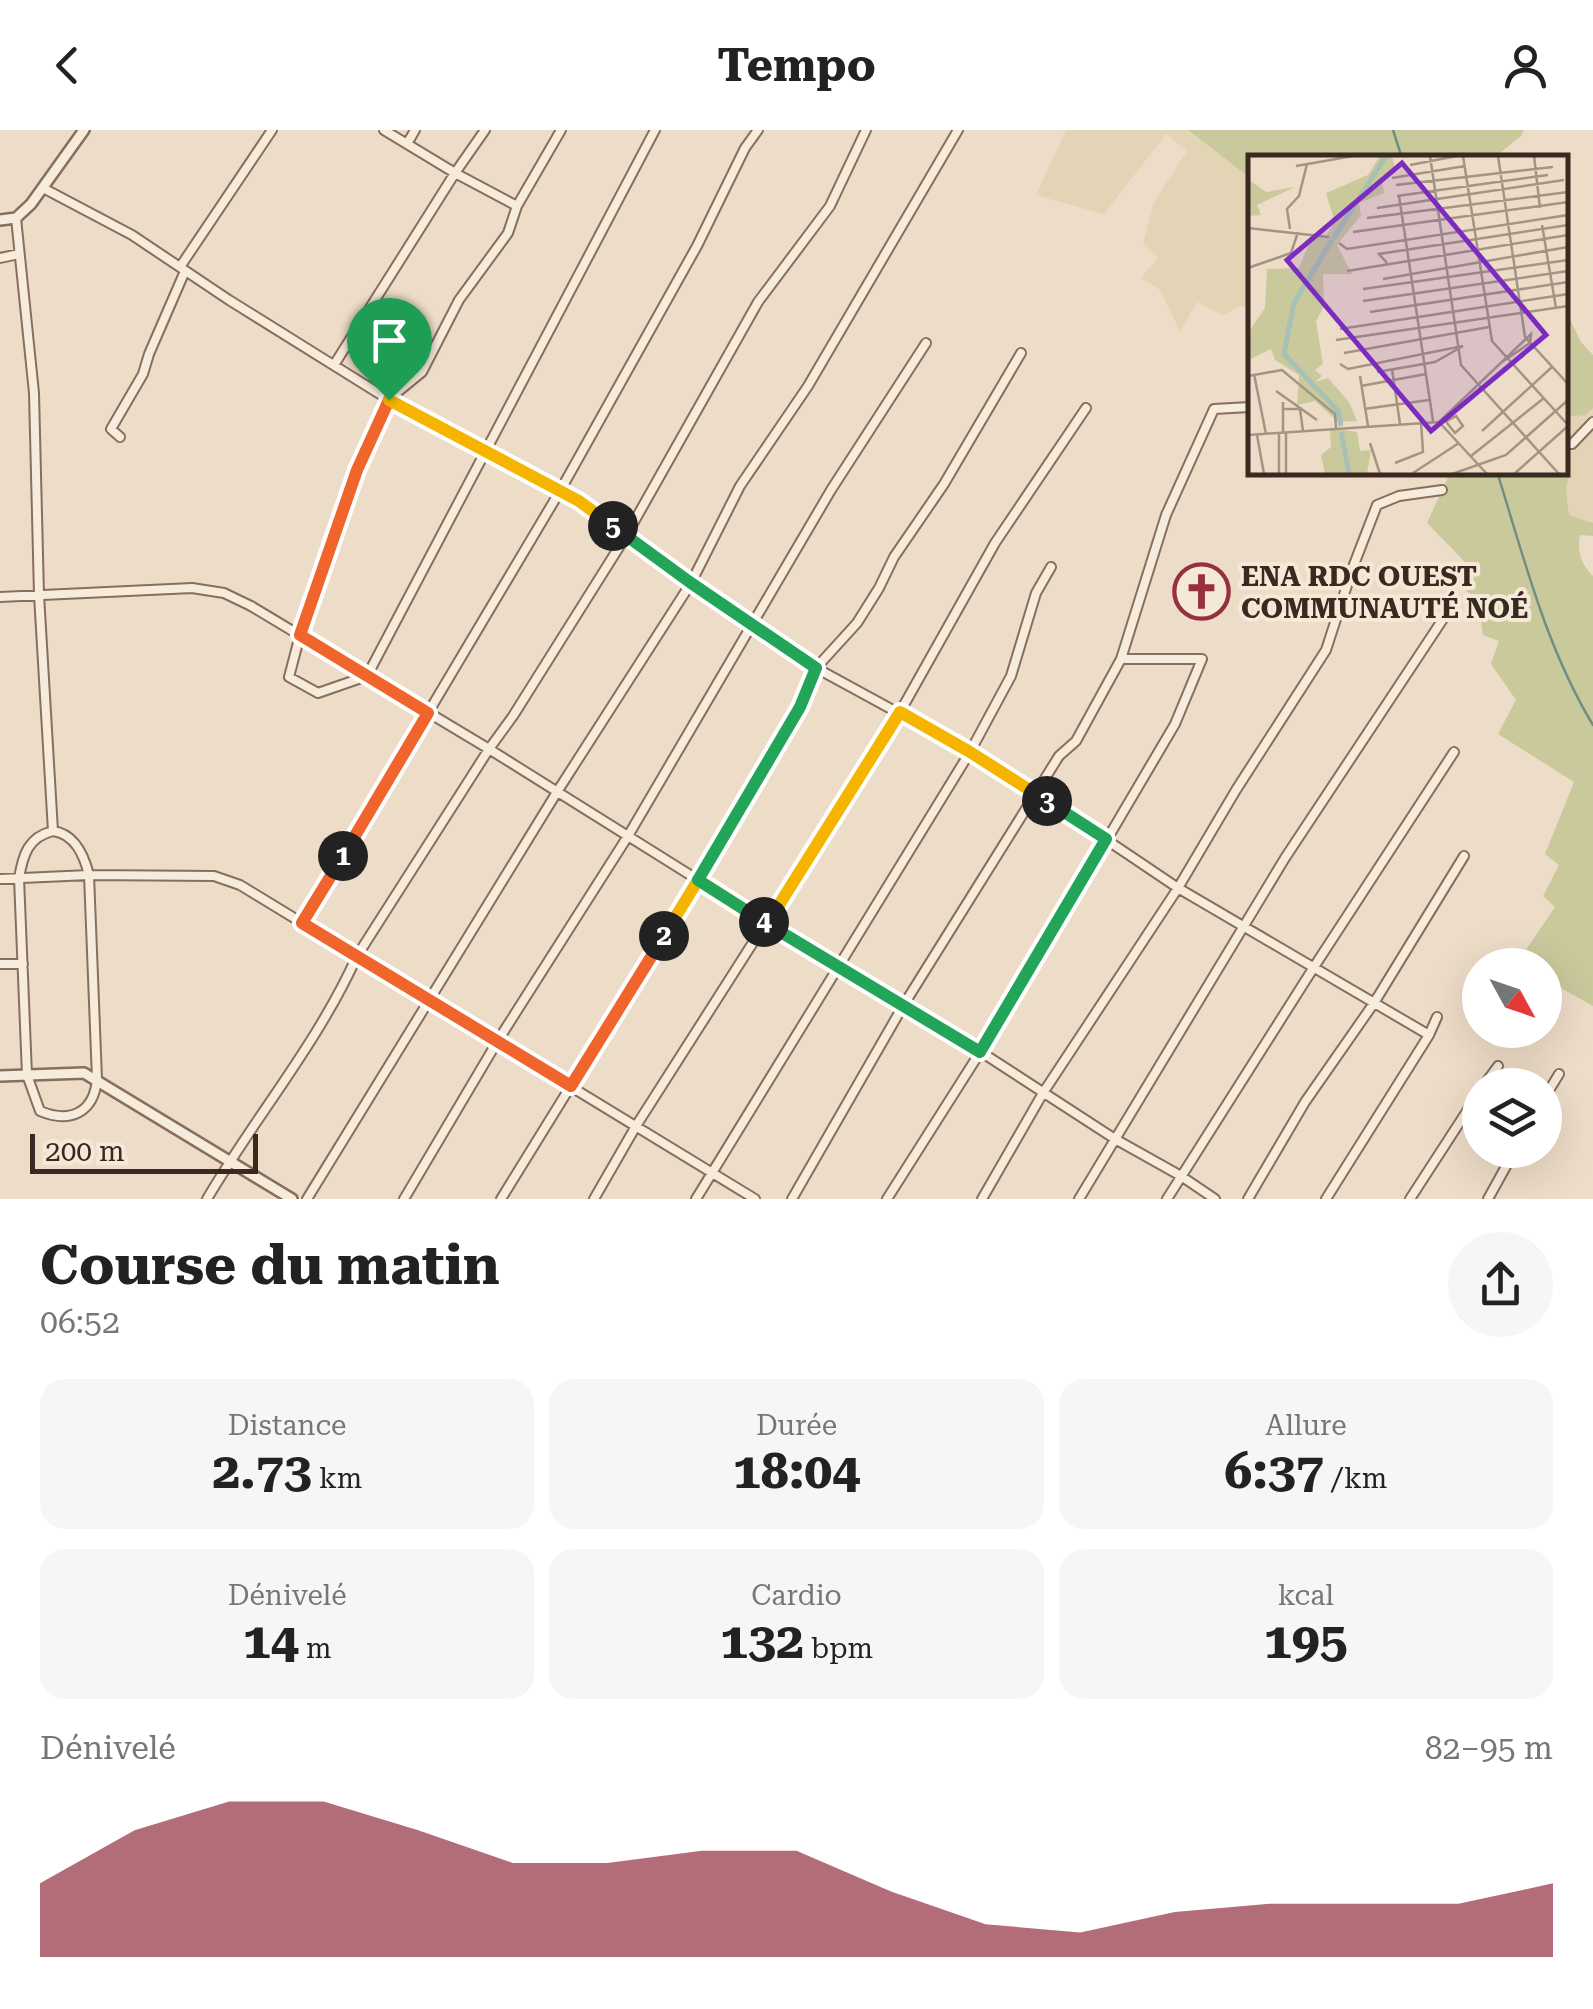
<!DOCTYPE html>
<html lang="fr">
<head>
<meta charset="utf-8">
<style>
  :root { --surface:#fff; --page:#f6f6f6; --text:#222; --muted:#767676; --accent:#94303f }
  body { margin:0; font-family:"Roboto Serif",serif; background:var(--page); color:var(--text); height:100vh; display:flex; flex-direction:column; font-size:38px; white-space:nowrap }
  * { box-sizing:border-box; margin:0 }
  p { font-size:32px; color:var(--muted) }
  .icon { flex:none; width:55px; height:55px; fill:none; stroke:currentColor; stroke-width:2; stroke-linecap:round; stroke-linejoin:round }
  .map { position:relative; height:1069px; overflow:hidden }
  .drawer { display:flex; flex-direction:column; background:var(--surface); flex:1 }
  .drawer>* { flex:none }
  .needle { width:65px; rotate:130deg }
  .fabs { position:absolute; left:1462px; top:818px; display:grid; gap:20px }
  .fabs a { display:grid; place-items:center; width:100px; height:100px; border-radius:50%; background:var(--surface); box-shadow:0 10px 40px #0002; font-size:50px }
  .scale { position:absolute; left:30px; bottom:25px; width:228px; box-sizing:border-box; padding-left:10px; border:5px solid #392920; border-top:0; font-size:28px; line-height:35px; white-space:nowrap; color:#392920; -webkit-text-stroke:8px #f4e8d7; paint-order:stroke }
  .pin { position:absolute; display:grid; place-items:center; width:85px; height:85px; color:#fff; margin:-102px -42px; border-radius:50% 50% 50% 0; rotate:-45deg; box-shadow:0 0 10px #0007 }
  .pin .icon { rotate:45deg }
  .km { position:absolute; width:50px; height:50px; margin:-25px; border-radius:50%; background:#222; color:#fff; font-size:28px; line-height:50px; text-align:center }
  .round { display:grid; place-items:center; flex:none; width:105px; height:105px; border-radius:52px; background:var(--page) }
  .headline { display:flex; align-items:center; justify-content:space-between; height:170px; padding:0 40px }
  h1 { font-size:55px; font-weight:700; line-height:75px }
  .stats { display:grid; grid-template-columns:repeat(3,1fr); gap:15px; height:170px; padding:10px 40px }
  .stats div { display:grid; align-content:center; border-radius:25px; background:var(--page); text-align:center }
  .stats b { font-size:50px; font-weight:700 }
  .stats small { font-size:28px; font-weight:400 }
  .stats p { font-size:28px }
  .chart { height:280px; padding:20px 40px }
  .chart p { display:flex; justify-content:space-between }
  .chart svg { width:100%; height:180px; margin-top:10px; fill:var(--accent); opacity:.7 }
  header { display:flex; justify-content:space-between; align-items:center; height:130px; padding:0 40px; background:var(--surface); font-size:45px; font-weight:700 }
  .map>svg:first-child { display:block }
</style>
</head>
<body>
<header><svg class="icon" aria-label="back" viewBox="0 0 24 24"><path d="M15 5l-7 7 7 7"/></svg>Tempo<svg class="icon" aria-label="person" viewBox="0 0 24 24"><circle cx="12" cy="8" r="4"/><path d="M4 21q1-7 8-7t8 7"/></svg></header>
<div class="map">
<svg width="1593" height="1069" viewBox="0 0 1593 1069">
  <rect width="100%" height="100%" fill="#eddcc7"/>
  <!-- farmland -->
  <path fill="#e2d4b5" d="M 1066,0 L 1188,0 L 1250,48 L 1250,183 L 1242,175 L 1223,185 L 1197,172 L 1180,201 L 1160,160 L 1141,148 L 1158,127 L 1143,114 L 1154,72 L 1187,21 L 1166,4 L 1104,84 L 1036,65 Z
    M 1593,278 L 1593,393 L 1569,385 L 1566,359 L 1571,339 L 1566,336 L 1566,287 L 1586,285 Z"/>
  <!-- green -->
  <path fill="#cac99c" d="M 1188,0 L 1524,0 L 1521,6 L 1495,27 L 1250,28 L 1250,48 Z
    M 1566,181 L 1581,212 L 1593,225 L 1593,278 L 1586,285 L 1566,287 Z
    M 1566,336 L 1571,338 L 1566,359 L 1569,385 L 1593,393 L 1593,406 L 1580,405 C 1577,422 1581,434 1593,446 L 1593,876 L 1545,849 L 1545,835 L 1521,835 L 1517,833 L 1555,777 L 1543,766 L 1559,735 L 1545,724 L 1574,652 L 1498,604 L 1516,570 L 1491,534 L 1499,511 L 1483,505 L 1478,469 L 1455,453 L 1467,436 L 1465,432 L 1427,393 L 1450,343 L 1566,342 Z"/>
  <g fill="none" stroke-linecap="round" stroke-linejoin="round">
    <!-- stream -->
    <path stroke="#6f8f82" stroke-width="2.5" d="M 1393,0 L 1402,28
      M 1499,348 C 1525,432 1547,519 1593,595"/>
    <defs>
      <path id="minor" d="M 384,0 L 455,43 L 517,76
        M 561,0 L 517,76 L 508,103 L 459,170 L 422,242 L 389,269 L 357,340 L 300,505 L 289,547 L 318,563 L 367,546 L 655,0
        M 407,14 L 415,0
        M 43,58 L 132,105 L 229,170 L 399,276 L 579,371 L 698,458 L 816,538 L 970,622 L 1074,688 L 1178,758 L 1429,905
        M 16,88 L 34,263 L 39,465 L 53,701
        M 0,128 L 19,124
        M 180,137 L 272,0
        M 334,235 L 455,43 L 485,0
        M 120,307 L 111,299 L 143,244 L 149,224 L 185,141
        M 1566,314 L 1572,314 L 1593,292
        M 0,467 L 192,458 L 224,463 L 251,476 L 489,619 L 837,837 L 981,922 L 1115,1009 L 1181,1046 L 1215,1069
        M 53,701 C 75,704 84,725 89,745 L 97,949 C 94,982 71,994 40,981 L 27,945 L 19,748 C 23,725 28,707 53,701 Z
        M 0,749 L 89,745 L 214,746 L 240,755 L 755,1069
        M 303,793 L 560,361 L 697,116 L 745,18 L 758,0
        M 0,834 L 23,834
        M 1484,955 L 1498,936
        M 1545,967 L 1559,944
        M 207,1069 C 255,987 318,913 357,826 L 489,619 L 513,586 L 626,406 L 758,172 L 830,76 L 866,0
        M 307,1069 L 557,662 L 691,453 L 740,356 L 808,256 L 958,0
        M 404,1069 L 497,912 L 628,706 L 831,360 L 926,213
        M 501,1069 L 698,750 L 800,577 L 816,538 L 857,493 L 879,458 L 894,427 L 944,354 L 1021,223
        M 594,1069 L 636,996 L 900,582 L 995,413 L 1086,278
        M 696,1069 L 970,622 L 1011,546 L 1036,463 L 1051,437
        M 792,1069 L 903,876 L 1059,626 L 1076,611 L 1121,529 L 1166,385 L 1214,279 L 1250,277
        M 887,1069 L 1003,886 L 1175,594 L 1202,529 L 1121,529
        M 982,1069 L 1043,963 L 1178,758 L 1236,660 L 1326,520 L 1353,437 L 1377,375 L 1399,366 L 1442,360
        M 1079,1069 L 1285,728 L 1443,489
        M 1167,1069 L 1314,837 L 1454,622
        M 1248,1069 L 1305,972 L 1374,873 L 1464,726
        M 1326,1069 L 1429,905 L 1437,887
        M 1410,1069 L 1480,961
        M 1488,1069 L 1515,1020"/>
      <path id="tertiary" d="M 0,90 L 16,88 L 31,74 L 84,0
        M 0,946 L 84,943 L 292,1069"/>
    </defs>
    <!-- minor casing -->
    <use href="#minor" stroke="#886e5d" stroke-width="12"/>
    <!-- tertiary casing -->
    <use href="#tertiary" stroke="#886e5d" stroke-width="14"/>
    <!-- minor -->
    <use href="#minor" stroke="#f7ebdb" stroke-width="8"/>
    <!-- tertiary -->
    <use href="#tertiary" stroke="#f7ebdb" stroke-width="9"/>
  </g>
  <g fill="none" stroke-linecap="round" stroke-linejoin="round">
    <defs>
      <path id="split-1" d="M 343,726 L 428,583 L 300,505 L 357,340 L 389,270"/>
      <path id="split-2" d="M 343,726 L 302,793 L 571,956 L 664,806"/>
      <path id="split-3" d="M 664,806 L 698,750 L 767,794 L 900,582 L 970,622 L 1047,671"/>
      <path id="split-4" d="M 764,792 L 980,922 L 1106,709 L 1047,671"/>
      <path id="split-5" d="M 613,396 L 691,453 L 816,538 L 800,577 L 698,750 L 764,792"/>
      <path id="split-6" d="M 389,270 L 579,371 L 613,396"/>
    </defs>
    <!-- split-1 casing -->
    <use href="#split-1" stroke="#fff" stroke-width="20"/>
    <!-- split-2 casing -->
    <use href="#split-2" stroke="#fff" stroke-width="20"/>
    <!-- split-3 casing -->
    <use href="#split-3" stroke="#fff" stroke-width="20"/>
    <!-- split-4 casing -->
    <use href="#split-4" stroke="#fff" stroke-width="20"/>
    <!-- split-5 casing -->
    <use href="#split-5" stroke="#fff" stroke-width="20"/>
    <!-- split-6 casing -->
    <use href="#split-6" stroke="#fff" stroke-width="20"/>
    <!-- split-1 -->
    <use href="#split-1" stroke="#f0652b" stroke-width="12"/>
    <!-- split-2 -->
    <use href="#split-2" stroke="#f0652b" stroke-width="12"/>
    <!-- split-3 -->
    <use href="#split-3" stroke="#f5b400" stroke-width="12"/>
    <!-- split-4 -->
    <use href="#split-4" stroke="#22a559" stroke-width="12"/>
    <!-- split-5 -->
    <use href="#split-5" stroke="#22a559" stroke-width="12"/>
    <!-- split-6 -->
    <use href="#split-6" stroke="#f5b400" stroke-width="12"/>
  </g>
  <!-- icons -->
  <defs>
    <symbol id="church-ring" viewBox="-11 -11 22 22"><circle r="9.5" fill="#f4e8d7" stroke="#94303f" stroke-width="1.5"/><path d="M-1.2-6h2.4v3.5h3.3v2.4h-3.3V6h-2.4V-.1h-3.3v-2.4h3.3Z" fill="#94303f"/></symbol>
  </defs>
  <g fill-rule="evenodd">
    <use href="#church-ring" x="1170" y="430" width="63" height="63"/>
  </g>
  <g text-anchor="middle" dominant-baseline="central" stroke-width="8" stroke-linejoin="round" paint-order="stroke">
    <!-- poi labels -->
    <g font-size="28" font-weight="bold" fill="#392920" stroke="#f4e8d7" text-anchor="start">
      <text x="1241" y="446">ENA RDC OUEST<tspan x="1241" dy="32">COMMUNAUTÉ NOÉ</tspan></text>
    </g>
  </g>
  <!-- overview -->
  <g transform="translate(1248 25)">
    <rect width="320" height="320" fill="#eddcc7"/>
    <path d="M 132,1 L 144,1 L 148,18 L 133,21 L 136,38 L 111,48 L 113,60 L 89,90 L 104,119 L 75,119 L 76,151 L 68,166 L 75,209 L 67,215 L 74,221 L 67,227 L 80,223 L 101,247 L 109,266 L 90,267 L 67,246 L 49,250 L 51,220 L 27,205 L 23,194 L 0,205 L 0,178 L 17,153 L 19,114 L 51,113 L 64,81 L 78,81 L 87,67 L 78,38 L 120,20 ZM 0,24 L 18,37 L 47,32 L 9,50 L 13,60 L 0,61 ZM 82,273 L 109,277 L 112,296 L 123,295 L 119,319 L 77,319 L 73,300 L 83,292 Z" fill="#cac99c"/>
    <path fill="none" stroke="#a8c1b6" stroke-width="5" d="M 85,84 L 138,1M 84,85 L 46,148 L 36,199 L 90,256 L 93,271M 93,277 L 101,319"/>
    <path fill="none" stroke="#a59484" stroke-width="2.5" d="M 182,1 L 213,210 L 311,319M 215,1 L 244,186 L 320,270M 250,1 L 277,182 L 320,229M 286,1 L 292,53M 162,10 L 209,1M 48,11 L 105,1M 144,23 L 217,11M 148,30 L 305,12M 149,41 L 300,20M 151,41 L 185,266M 129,53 L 316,25M 119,63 L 320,37M 294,70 L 308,153M 0,73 L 81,82M 42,74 L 39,54 L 51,41 L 59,9M 105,77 L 320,47M 91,88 L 99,94 L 320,60M 139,108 L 131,99 L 320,70M 0,113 L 43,98 L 50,77M 99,116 L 320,80M 135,124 L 320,92M 115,134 L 320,105M 115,146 L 320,116M 122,157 L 320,127M 92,174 L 320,139M 88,185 L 320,151M 96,198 L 241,172M 92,209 L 100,214 L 215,191 L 187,207 L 129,217M 144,214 L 152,269M 6,219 L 18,279M 0,221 L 34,215 L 87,259 L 88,273M 112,221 L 120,271M 113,231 L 178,219M 28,236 L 69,265M 35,247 L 35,278M 36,254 L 52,254 L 55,276M 116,254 L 181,245M 195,263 L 207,278 L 215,271 L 208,261 L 199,266M 191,267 L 283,179 L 282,188 L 254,207M 234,276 L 304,212M 38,278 L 38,319M 0,280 L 191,267 L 239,319M 9,280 L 16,319M 122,288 L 132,319M 223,301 L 296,243M 147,308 L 175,297 L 173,267M 165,318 L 211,288M 31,319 L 31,278M 204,319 L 258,300 L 320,245M 266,319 L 320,271"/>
    <path fill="#7b2cbf" fill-opacity="0.15" stroke="#7b2cbf" stroke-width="5" d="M 154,8 L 298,180 L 183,276 L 39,105 Z"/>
    <rect width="320" height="320" fill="none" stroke="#392920" stroke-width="5"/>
  </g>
</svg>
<div class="fabs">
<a><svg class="needle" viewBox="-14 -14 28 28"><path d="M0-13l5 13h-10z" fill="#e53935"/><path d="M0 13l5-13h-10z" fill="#767676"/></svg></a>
<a><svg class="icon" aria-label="layers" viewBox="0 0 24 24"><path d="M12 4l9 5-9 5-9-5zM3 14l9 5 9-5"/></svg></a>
</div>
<div class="scale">200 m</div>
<div class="pin" style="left:389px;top:270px;background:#1e9e55"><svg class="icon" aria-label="arrive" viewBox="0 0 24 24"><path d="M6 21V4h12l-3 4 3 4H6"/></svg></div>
<b class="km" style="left:343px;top:726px">1</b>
<b class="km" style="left:664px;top:806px">2</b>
<b class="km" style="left:1047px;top:671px">3</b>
<b class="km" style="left:764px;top:792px">4</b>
<b class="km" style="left:613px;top:396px">5</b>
</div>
<section class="drawer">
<div class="headline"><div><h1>Course du matin</h1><p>06:52</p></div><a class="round"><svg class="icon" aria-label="share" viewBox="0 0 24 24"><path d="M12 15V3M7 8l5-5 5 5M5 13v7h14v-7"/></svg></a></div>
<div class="stats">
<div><p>Distance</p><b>2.73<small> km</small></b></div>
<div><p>Durée</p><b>18:04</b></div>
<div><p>Allure</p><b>6:37<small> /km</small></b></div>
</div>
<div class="stats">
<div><p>Dénivelé</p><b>14<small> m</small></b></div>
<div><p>Cardio</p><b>132<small> bpm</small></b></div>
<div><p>kcal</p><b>195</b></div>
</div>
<div class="chart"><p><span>Dénivelé</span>82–95 m</p>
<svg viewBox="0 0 160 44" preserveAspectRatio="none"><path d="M0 44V26L10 13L20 6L30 6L40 13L50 21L60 21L70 18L80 18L90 28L100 36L110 38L120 33L130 31L140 31L150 31L160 26V44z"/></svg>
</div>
</section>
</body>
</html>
